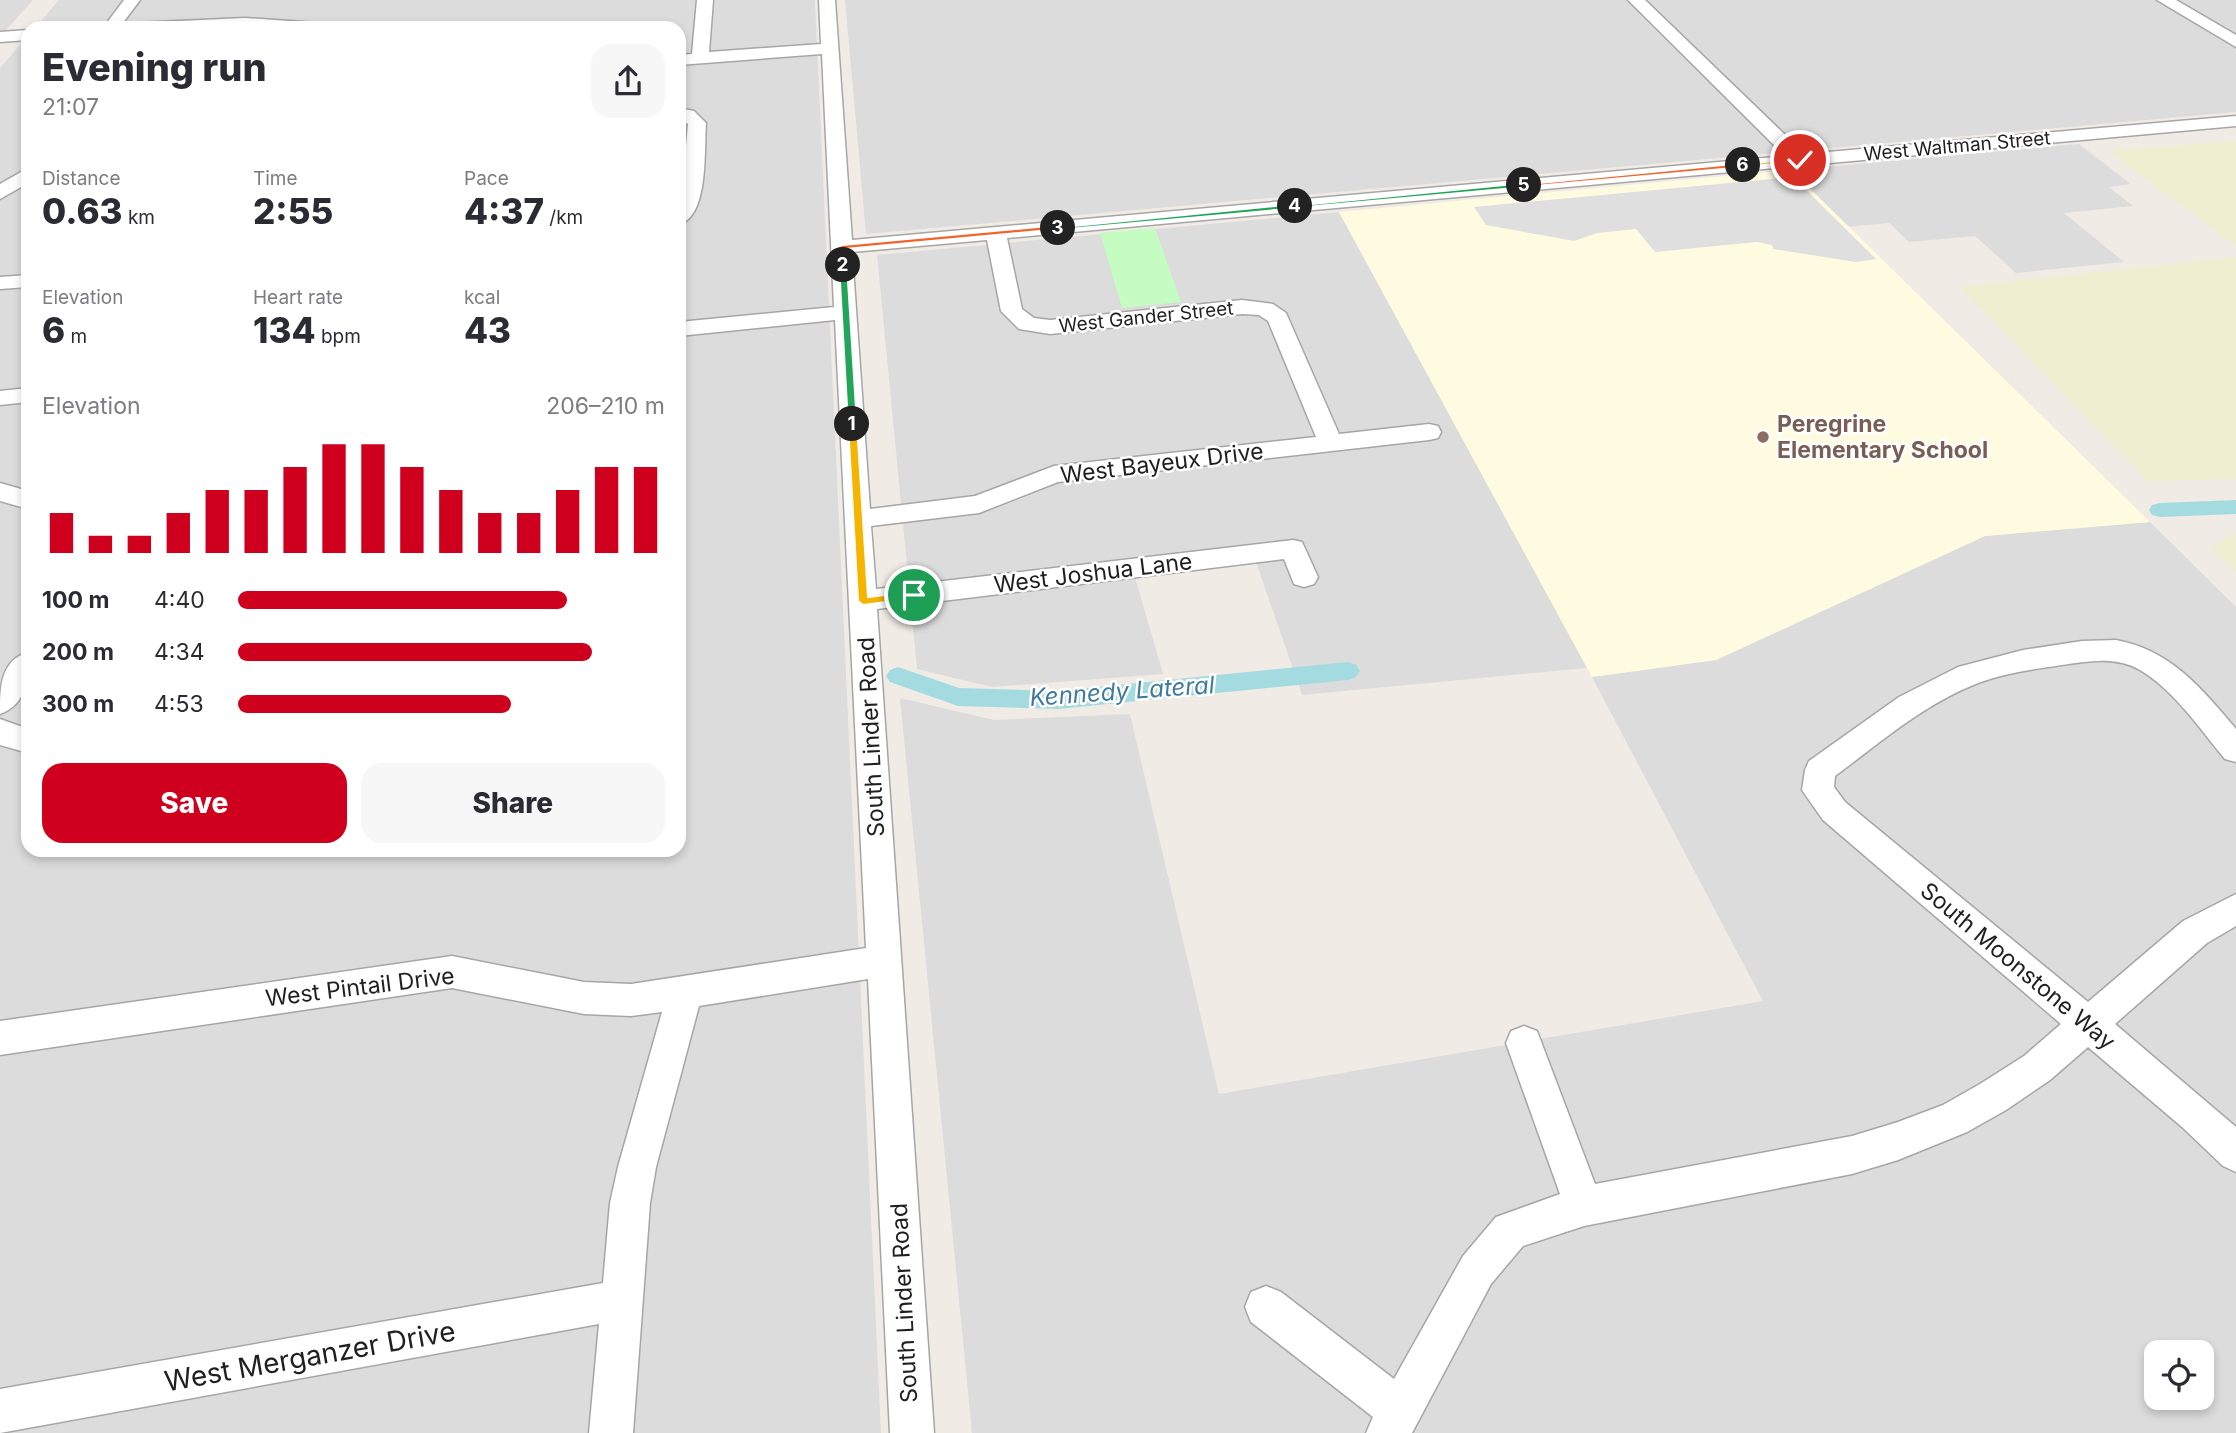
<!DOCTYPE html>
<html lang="en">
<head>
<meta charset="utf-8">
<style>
  :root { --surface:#fff; --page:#f7f7f7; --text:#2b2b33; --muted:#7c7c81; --accent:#cf001d }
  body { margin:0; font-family:Inter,sans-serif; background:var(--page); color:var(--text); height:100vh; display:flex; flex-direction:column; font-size:26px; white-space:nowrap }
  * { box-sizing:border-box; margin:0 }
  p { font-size:23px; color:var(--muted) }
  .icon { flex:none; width:38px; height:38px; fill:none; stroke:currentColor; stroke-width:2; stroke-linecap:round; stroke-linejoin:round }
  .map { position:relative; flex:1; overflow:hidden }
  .side { position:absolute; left:21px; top:21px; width:665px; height:836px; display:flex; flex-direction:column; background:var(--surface); border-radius:21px; box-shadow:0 4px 10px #0003 }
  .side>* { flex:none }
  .tools { position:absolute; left:2144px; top:1340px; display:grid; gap:14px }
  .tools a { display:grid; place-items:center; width:70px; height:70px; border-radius:14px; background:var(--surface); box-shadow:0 4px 10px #0003; font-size:35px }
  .pin { position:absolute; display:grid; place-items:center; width:60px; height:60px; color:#fff; margin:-30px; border:4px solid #fff; border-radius:50%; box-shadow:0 2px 7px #0007 }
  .km { position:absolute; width:35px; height:35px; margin:-18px; border-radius:50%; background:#222; color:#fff; font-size:19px; line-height:35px; text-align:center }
  .round { display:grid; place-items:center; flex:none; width:74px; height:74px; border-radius:21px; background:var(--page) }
  .overview { display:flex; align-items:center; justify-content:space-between; height:119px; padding:0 21px }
  h1 { font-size:38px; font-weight:800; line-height:52px }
  .metrics { display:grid; grid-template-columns:repeat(3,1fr); gap:10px; height:119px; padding:7px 21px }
  .metrics div { display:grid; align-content:center }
  .metrics b { font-size:35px; font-weight:800 }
  .metrics small { font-size:19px; font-weight:400 }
  .metrics p { font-size:19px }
  .chart { height:196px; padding:14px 21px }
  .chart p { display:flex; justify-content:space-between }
  .chart svg { width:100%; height:126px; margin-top:7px; stroke:var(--accent); stroke-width:6 }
  .cta { display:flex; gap:14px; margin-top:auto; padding:14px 21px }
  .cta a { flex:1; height:80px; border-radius:21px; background:var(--accent); color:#fff; font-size:28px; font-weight:800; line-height:80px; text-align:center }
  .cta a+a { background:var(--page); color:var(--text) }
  ul { padding:0 21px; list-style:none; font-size:23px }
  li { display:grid; grid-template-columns:112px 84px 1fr; align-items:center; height:52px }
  li i { height:18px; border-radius:9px; background:var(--accent) }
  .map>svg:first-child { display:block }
</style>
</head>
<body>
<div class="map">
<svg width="2236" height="1433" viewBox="0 0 2236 1433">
  <rect width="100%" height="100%" fill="#f1ebe5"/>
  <!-- residential -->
  <path fill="#dddcdc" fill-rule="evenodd" d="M 0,0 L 33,0 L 0,37 Z
    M 59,0 L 815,0 L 881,1433 L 0,1433 L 0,68 L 28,36 L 28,850 L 679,850 L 679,28 L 35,28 Z
    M 845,0 L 2236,0 L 2236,112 L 866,234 Z
    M 2079,144 L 2131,184 L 2109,187 L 2133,206 L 2064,213 L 2124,262 L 2016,273 L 1975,236 L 1909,242 L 1889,223 L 1847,227 L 1791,170 Z
    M 1339,212 L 1587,668 L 1302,695 L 1256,562 L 1135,577 L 1163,674 L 992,687 L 917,669 L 877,255 Z
    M 2150,522 L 2236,607 L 2236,1433 L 972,1433 L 900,698 L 994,720 L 1130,714 L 1219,1094 L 1763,1001 L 1592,677 L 1716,660 L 1985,536 ZM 2156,1353 L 2202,1353 L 2202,1398 L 2156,1398 Z"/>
  <!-- education -->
  <path fill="#fffbe0" d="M 1791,170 L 2150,522 L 1985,536 L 1716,660 L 1592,677 L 1339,212 Z"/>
  <!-- farmland -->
  <path fill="#f0eed0" d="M 2236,141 L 2236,246 L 2109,151 Z
    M 2236,257 L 2236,479 L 2148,481 L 1960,287 Z
    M 2236,533 L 2236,573 L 2210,548 Z"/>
  <!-- park -->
  <path fill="#c4fcc1" d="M 1155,228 L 1181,302 L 1122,308 L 1100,233 Z"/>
  <!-- parking -->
  <path fill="#dfdfdf" d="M 1793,177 L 1876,259 L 1856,262 L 1773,249 L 1772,245 L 1757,242 L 1655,252 L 1636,229 L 1597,233 L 1574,241 L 1486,225 L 1474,207 Z"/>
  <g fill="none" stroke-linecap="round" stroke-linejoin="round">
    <!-- canal -->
    <path fill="#a3dbe0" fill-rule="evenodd" d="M 2236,500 L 2236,514 L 2160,517 L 2152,515 L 2149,510 L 2152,505 L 2160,503 Z
      M 1348,662 L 1356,665 L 1360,671 L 1356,677 L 1348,680 L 1058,709 L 958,706 L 890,682 L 886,676 L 890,670 L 898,667 L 959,688 L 1058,691 Z"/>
    <defs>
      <path id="minor" d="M 124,0 L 140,0 L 119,28 L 103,28 Z
        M 697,0 L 713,0 L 709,52 L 821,44 L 819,0 L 835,0 L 852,240 L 1785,156 L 1628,0 L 1645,0 L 1805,154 L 2236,116 L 2236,126 L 1007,238 L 1022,309 L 1034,318 L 1050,320 L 1242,300 L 1273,304 L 1286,313 L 1339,434 L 1429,424 L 1438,426 L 1441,432 L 1438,438 L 1429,440 L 1058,482 L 979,513 L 871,526 L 876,589 L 1293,540 L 1302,542 L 1318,577 L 1314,584 L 1304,587 L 1294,584 L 1284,559 L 877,609 L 934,1433 L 890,1433 L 868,979 L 699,1006 L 656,1167 L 650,1203 L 633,1433 L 589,1433 L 599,1324 L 0,1433 L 0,1389 L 603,1283 L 610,1203 L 618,1167 L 662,1012 L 631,1016 L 584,1014 L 452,988 L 0,1055 L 0,1021 L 452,956 L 584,982 L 631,984 L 866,948 L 835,320 L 679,336 L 679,322 L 834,307 L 822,54 L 679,65 L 679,55 L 692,54 ZM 987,240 L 1001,311 L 1019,329 L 1050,334 L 1242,314 L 1259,315 L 1268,321 L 1316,437 L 1054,466 L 975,496 L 870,509 L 852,252 Z
        M 2157,0 L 2176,0 L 2236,35 L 2236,47 Z
        M 245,18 L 318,23 L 326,28 L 127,28 L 135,23 Z
        M 28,30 L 28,40 L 0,42 L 0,32 Z
        M 679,108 L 694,111 L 706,123 C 704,149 709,217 679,224 L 688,124 L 679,118 Z
        M 28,168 L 28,183 L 0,199 L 0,184 Z
        M 28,275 L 28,287 L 0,289 L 0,277 Z
        M 28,388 L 28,402 L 0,405 L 0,391 Z
        M 0,483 L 28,491 L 28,509 L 0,501 Z
        M 2116,640 C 2171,650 2202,689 2236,729 L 2236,762 L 2225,759 C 2199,728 2175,691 2140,670 C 2116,656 2088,661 2062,665 C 2034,669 2005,673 1978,683 C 1924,704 1881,742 1835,776 L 1834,787 L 1845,802 L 2088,1002 L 2183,921 L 2236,894 L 2236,926 L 2207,943 L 2115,1024 L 2236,1127 L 2236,1172 L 2223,1166 L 2182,1127 L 2088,1047 L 2050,1080 L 2006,1110 L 1967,1132 L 1898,1160 L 1852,1174 L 1584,1226 L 1523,1246 L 1491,1284 L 1412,1433 L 1366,1433 L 1373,1417 L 1251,1322 L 1245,1307 L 1251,1292 L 1266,1286 L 1281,1292 L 1394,1379 L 1463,1256 L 1496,1217 L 1560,1194 L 1506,1043 L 1511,1031 L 1524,1026 L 1537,1031 L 1595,1184 L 1852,1136 L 1898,1122 L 1943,1105 L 1980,1084 L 2024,1056 L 2061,1024 L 1823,820 L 1802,790 L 1805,770 L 1809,761 L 1899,697 L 1958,667 L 2023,650 L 2082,641 Z
        M 28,652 C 28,677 28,704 0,714 C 0,688 0,661 28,652 Z
        M 0,719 L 28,729 L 28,753 L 0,745 Z"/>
    </defs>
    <!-- minor casing -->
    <use href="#minor" stroke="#a6a6a6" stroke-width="3"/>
    <!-- minor -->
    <use href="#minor" fill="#fff" fill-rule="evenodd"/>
  </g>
  <!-- split-1 -->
  <path fill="#f5b400" stroke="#fff" stroke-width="2" d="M 852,421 L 857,424 L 868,597 L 914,591 L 919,595 L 918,598 L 863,605 L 858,601 L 848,424 Z"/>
  <!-- split-2 -->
  <path fill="#22a559" stroke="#fff" stroke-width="2" d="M 843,262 L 847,265 L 857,424 L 852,427 L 848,424 L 839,265 Z"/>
  <!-- split-3 -->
  <path fill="#f0652b" stroke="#fff" stroke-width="2" d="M 1058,225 L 1061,229 L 846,249 L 847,265 L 843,267 L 839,265 L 838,247 L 842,245 Z"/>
  <!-- split-4 -->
  <path fill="#22a559" stroke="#fff" stroke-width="2" d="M 1295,204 L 1298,208 L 1058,230 L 1054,228 Z"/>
  <!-- split-5 -->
  <path fill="#22a559" stroke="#fff" stroke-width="2" d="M 1524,183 L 1526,187 L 1295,208 L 1292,206 Z"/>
  <!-- split-6 -->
  <path fill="#f0652b" stroke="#fff" stroke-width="2" d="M 1743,163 L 1745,167 L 1524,187 L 1520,185 Z"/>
  <!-- split-7 -->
  <path fill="#f5b400" stroke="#fff" stroke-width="2" d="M 1800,158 L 1803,161 L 1743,167 L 1739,165 Z"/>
  <!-- markers -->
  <circle fill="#8d6e63" stroke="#fff" stroke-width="2.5" cx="1763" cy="437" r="7"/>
  <g text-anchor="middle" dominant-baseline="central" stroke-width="5" stroke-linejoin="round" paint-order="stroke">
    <!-- far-street labels -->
    <g font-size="19" fill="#1f1f1f" stroke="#fff">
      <text transform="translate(1957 146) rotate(-5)">West Waltman Street</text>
      <text transform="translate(1146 317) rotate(-6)">West Gander Street</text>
    </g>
    <!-- education labels -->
    <g font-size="23" font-weight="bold" fill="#785e54" stroke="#fff" text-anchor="start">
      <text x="1777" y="424">Peregrine<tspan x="1777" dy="26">Elementary School</tspan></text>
    </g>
    <!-- street labels -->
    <g font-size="23" fill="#1f1f1f" stroke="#fff">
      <text transform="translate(1162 463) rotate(-7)">West Bayeux Drive</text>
      <text transform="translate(1093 573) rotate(-7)">West Joshua Lane</text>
      <text transform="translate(871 737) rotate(-93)">South Linder Road</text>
      <text transform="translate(2018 966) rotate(40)">South Moonstone Way</text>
      <text transform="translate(360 987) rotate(-7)">West Pintail Drive</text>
      <text transform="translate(904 1303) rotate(-93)">South Linder Road</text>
    </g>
    <!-- water labels -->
    <g font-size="24" font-style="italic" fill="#3e7a9c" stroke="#fff">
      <text transform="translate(1122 691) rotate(-4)">Kennedy Lateral</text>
    </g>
    <!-- near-street labels -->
    <g font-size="28" fill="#1f1f1f" stroke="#fff">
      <text transform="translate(310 1356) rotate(-10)">West Merganzer Drive</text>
    </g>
  </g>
</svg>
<div class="tools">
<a><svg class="icon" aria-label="locate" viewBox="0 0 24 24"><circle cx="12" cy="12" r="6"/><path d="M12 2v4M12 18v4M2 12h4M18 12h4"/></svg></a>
</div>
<div class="pin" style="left:914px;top:595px;background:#1e9e55"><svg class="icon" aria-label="arrive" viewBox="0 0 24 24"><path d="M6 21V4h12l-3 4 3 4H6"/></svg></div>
<div class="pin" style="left:1800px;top:160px;background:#d93025"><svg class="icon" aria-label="check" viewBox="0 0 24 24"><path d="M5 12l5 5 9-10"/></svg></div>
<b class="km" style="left:852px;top:424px">1</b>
<b class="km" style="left:843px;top:265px">2</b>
<b class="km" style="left:1058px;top:228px">3</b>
<b class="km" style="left:1295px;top:206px">4</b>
<b class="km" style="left:1524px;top:185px">5</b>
<b class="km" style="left:1743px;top:165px">6</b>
<section class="side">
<div class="overview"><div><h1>Evening run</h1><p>21:07</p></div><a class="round"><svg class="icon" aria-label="share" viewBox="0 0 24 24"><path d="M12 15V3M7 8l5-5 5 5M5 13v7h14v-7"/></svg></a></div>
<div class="metrics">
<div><p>Distance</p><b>0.63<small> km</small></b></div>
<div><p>Time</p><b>2:55</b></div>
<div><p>Pace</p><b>4:37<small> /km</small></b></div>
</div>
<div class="metrics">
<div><p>Elevation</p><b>6<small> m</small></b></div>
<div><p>Heart rate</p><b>134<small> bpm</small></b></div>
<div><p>kcal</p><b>43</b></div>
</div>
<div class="chart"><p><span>Elevation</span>206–210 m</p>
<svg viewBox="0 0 160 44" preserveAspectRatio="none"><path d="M5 44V30M15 44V38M25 44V38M35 44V30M45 44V22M55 44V22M65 44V14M75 44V6M85 44V6M95 44V14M105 44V22M115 44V30M125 44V30M135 44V22M145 44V14M155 44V14"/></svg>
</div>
<ul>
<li><b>100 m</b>4:40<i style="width:77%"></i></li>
<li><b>200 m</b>4:34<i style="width:83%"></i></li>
<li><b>300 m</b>4:53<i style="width:64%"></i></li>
</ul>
<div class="cta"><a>Save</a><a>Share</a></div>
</section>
</div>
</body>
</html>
